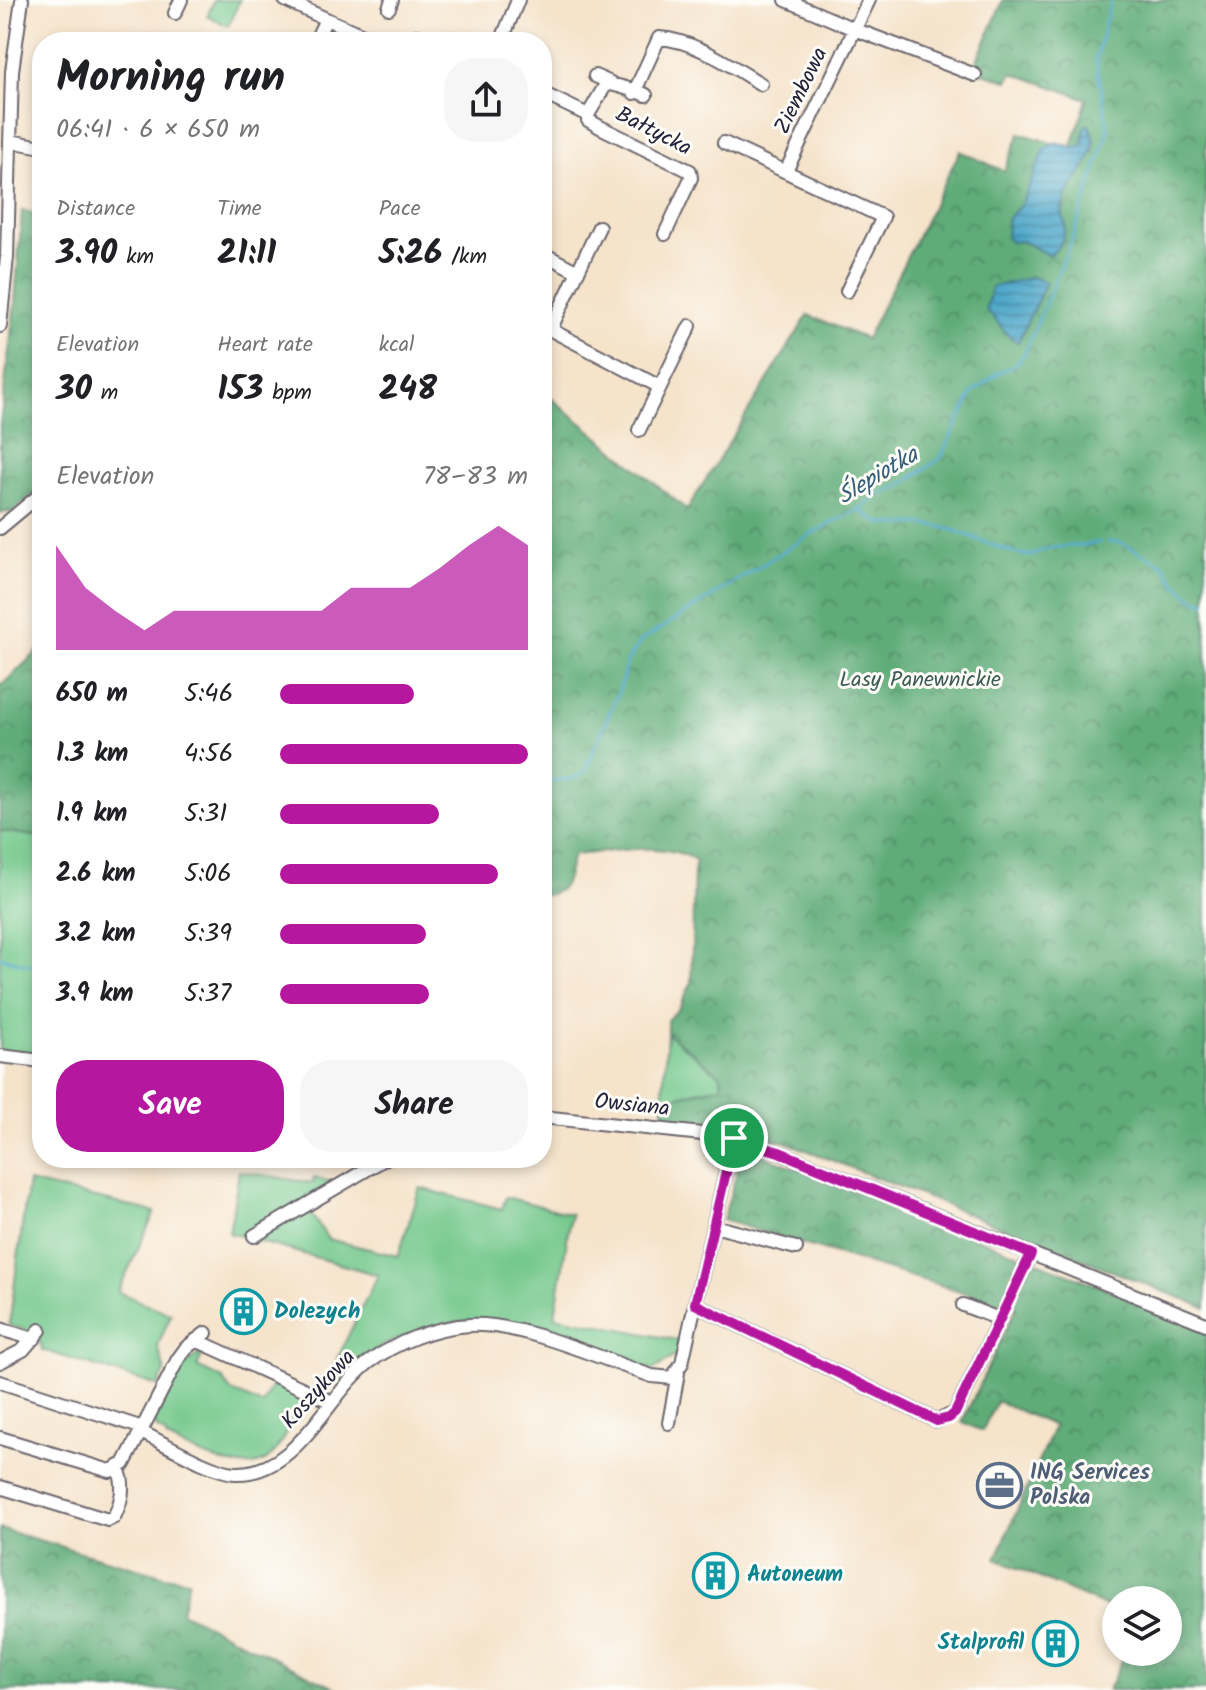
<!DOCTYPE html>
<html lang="en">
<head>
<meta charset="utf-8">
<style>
  :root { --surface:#fff; --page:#f6f6f6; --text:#202124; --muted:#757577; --accent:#b5179e }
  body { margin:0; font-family:Kalam,sans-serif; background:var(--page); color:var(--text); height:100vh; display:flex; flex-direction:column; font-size:30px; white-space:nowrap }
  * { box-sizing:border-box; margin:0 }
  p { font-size:26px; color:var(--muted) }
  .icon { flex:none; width:44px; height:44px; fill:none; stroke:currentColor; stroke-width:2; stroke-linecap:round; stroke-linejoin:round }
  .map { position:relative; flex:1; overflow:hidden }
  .sheet { position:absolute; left:32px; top:32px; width:520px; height:1136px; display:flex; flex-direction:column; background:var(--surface); border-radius:32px; box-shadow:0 4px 12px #0003 }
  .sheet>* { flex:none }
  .fabs { position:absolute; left:1102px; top:1586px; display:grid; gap:16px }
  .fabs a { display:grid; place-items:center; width:80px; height:80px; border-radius:50%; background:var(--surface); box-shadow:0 4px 12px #0003; font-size:40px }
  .pin { position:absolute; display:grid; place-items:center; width:68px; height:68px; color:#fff; margin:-34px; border:4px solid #fff; border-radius:50%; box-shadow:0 2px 8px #0007 }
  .round { display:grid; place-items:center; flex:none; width:84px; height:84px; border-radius:32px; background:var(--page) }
  .head { display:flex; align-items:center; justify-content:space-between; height:136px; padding:0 24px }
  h1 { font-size:44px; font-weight:600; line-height:60px }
  .stats { display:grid; grid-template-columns:repeat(3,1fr); gap:12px; height:136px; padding:8px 24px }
  .stats div { display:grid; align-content:center }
  .stats b { font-size:34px; font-weight:600 }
  .stats small { font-size:22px; font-weight:400 }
  .stats p { font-size:22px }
  .chart { height:224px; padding:16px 24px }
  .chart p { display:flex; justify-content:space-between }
  .chart svg { width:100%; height:144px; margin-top:8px; fill:var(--accent); opacity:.7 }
  .button { display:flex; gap:16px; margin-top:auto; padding:16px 24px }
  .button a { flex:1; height:92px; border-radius:32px; background:var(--accent); color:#fff; font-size:32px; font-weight:600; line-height:92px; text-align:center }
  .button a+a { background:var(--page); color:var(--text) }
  ul { padding:0 24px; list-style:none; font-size:26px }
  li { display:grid; grid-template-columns:128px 96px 1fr; align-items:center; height:60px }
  li i { height:20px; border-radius:10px; background:var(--accent) }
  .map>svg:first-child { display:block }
</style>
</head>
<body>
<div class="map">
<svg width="1206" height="1690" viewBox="0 0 1206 1690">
  <defs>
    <pattern id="forest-crowns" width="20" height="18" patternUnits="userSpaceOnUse" patternTransform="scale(2)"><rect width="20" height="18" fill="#5eac78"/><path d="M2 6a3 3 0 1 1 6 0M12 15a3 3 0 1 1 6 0" fill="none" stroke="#4d8c64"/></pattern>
    <pattern id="water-rules" width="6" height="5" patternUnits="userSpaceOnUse" patternTransform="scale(2)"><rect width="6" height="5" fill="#4ba6c9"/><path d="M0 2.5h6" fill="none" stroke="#3e87a4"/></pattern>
  </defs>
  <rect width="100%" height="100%" fill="#fdfcf7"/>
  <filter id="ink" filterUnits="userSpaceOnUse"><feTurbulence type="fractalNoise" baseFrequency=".0125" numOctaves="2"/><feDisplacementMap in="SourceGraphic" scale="16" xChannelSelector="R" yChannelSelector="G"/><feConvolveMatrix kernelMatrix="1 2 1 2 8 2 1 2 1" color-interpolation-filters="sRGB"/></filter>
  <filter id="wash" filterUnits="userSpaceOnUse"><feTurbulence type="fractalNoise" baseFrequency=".006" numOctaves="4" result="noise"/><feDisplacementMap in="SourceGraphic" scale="32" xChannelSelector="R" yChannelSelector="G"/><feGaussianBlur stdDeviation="1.8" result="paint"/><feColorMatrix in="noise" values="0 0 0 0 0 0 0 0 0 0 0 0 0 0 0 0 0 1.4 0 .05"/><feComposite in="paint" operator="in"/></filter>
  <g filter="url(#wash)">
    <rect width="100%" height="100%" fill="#f5e3ca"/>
    <!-- green -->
    <path fill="#73c88c" stroke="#4a7564" stroke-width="2" d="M 214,0 L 240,0 L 228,26 L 207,16 Z
      M 0,831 L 42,837 L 42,1055 L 0,1051 Z
      M 667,1033 L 721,1076 L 722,1087 C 701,1089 679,1093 662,1105 Z
      M 239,1171 L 313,1183 L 314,1178 L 339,1183 L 308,1209 L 328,1239 L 398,1256 L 420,1188 L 502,1209 L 506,1197 L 571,1214 L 555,1316 L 682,1341 L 681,1352 L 653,1370 L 501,1320 L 463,1321 L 425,1328 L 382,1346 L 333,1386 L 325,1383 L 378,1275 L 229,1233 Z
      M 28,1182 L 155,1212 L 118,1292 L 171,1314 L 158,1346 L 165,1372 L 158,1386 L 42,1350 C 39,1330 27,1330 9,1326 Z
      M 204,1351 L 197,1367 L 223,1379 L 231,1391 L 262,1405 L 274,1381 L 307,1395 C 295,1414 286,1438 272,1455 C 249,1482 191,1450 167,1439 L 165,1434 L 157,1429 L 154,1422 C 167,1396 177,1365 204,1351 Z"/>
    <!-- forest -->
    <path fill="url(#forest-crowns)" stroke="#40675a" stroke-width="2" d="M 1003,0 L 1206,0 L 1206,1308 L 791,1144 L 744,1129 L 666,1123 L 662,1105 L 674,1097 L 722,1086 L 721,1076 L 667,1033 L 667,1020 L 679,1009 L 691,984 L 694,871 L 696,860 C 660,840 613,852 573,855 C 565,879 571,891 542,896 L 542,408 L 551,398 L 687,510 L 808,315 L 866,339 L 960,151 L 1004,171 L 1020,133 L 1071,149 L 1087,99 L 1013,73 L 1008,81 L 973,70 Z
      M 22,210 L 42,216 L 42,488 L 12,512 L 0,513 L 0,425 L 15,301 Z
      M 42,647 L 42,837 L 0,831 L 0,687 Z
      M 755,1152 L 1115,1292 L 1206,1330 L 1206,1690 L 1108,1690 L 1126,1652 L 1168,1652 L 1168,1600 L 1116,1600 L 1116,1611 L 996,1559 L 1054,1426 L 997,1401 L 982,1431 L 962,1422 L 1016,1308 L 723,1220 L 739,1165 L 744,1158 Z
      M 0,1529 L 165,1576 L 189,1580 L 181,1612 L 339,1690 L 0,1690 Z"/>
    <!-- water -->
    <path fill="url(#water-rules)" stroke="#366482" stroke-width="2" d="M 1089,125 C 1108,156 1066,180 1062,210 C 1062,214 1064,219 1065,223 C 1066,235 1060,249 1049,255 L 1022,241 L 1011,242 L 1006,237 L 1008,218 L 1021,205 L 1045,149 L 1056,142 L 1075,148 L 1083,144 L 1085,126 Z
      M 1032,277 L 1046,282 L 1018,342 L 1008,335 L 986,309 L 992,287 Z"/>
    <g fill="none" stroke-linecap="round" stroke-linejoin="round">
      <!-- stream -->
      <path stroke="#4ba6c9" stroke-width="3" d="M 860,509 C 882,533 903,522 930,525 C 966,529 996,552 1032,556 C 1051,542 1077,549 1100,542
        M 1108,542 L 1120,542 L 1164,565 L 1174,582 L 1194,599 L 1206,602
        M 542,781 C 557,779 573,783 585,771 L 620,688 L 628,659 L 641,641 L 816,531 L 860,509 L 878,495 L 898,487 L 940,459 L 973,392 L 998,373 L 1016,364 L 1024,354 L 1069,248 L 1105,141 L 1108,130 L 1096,59 L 1111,0
        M 0,957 L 42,968"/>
    </g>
  </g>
  <g filter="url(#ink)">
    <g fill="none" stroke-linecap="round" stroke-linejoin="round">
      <defs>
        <path id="minor" d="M 285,0 L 326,19 L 315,42
          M 786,0 L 854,29 L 975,75
          M 389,8 L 392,0
          M 175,13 L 181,0
          M 326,19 L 379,42
          M 413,42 L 416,36
          M 501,42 L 518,0
          M 595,76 L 611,83
          M 542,93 L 588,115 L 588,120 L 600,127 L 690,171 L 691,178 L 665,234
          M 634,93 L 659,38 C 694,40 731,66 761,84
          M 588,115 L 606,84 C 611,83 640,92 646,95
          M 10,141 L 42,147
          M 724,143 L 883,217 L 847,291
          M 786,171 L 869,0
          M 599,227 L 553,324 L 553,331 L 660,387 L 690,326
          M 542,253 L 578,272
          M 0,326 L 7,257 L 12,71 L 22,0
          M 639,430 L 660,387
          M 0,528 L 42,493
          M 0,1056 L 42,1061
          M 542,1117 L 721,1136 L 766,1147 L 1206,1324
          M 734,1138 L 695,1304 L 937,1421 L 955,1413 L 1031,1254
          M 714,1226 L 796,1248
          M 254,1236 L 386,1158
          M 963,1305 L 999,1319
          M 0,1329 L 34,1339
          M 196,1340 L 332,1402
          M 0,1362 L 23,1350 L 40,1330
          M 0,1382 L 143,1428
          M 669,1423 L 678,1373
          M 141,1432 C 164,1443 212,1472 236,1473 C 297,1475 326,1397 368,1363 C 396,1342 435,1327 470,1325 C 520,1322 602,1359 652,1376 L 672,1378 L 682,1363 L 695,1304
          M 0,1438 L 110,1471 L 124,1464 L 178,1359 L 186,1348 L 206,1333
          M 0,1487 L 108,1520 L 114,1517 C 122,1501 126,1485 118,1469"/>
      </defs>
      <!-- minor casing -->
      <use href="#minor" stroke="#6c666d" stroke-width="16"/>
      <!-- minor -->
      <use href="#minor" stroke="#fff" stroke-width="12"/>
    </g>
  </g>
  <g fill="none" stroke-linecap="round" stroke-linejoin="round" filter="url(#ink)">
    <defs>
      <path id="route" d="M 734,1138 L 779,1152 L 1031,1254 L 955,1413 L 949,1418 L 937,1421 L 695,1304 Z"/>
    </defs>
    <!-- route casing -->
    <use href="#route" stroke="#fff" stroke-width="16"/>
    <!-- route -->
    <use href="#route" stroke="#b5179e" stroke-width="10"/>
  </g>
  <!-- icons -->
  <defs>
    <symbol id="building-ring" viewBox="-11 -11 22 22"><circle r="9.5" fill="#fdfcf7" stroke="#0f9aa8" stroke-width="1.5"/><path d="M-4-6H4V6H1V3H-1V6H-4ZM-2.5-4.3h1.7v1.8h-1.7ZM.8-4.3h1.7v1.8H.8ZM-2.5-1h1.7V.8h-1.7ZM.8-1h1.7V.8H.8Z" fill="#0f9aa8"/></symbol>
    <symbol id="office-ring" viewBox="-11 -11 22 22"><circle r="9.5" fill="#fdfcf7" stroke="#5c6f8a" stroke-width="1.5"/><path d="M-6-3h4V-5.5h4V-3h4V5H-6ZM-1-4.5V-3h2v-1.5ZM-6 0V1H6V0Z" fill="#5c6f8a"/></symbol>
  </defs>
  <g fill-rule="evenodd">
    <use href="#building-ring" x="218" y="1286" width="51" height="51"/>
    <use href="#office-ring" x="974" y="1460" width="51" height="51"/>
    <use href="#building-ring" x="690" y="1550" width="51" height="51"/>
    <use href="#building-ring" x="1030" y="1618" width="51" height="51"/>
  </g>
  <g text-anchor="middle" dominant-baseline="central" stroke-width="6" stroke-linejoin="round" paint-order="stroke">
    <!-- street labels -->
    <g font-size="22" fill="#22223b" stroke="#fdfcf7">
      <text transform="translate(802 91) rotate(-64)">Ziembowa</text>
      <text transform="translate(653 132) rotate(27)">Bałtycka</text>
      <text transform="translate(632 1106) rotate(6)">Owsiana</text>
      <text transform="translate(319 1390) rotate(-48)">Koszykowa</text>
    </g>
    <!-- park labels -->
    <g font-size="22" fill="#3e5c57" stroke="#fdfcf7">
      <text x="920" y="680">Lasy Panewnickie</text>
    </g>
    <!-- culture labels -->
    <g font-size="22" font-weight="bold" fill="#0d838f" stroke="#fdfcf7" text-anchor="start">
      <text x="274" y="1312">Dolezych</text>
      <text x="747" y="1575">Autoneum</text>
      <text x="1024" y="1643" text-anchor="end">Stalprofil</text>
    </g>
    <!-- service labels -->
    <g font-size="22" font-weight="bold" fill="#4e5e75" stroke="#fdfcf7" text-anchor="start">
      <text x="1030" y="1473">ING Services<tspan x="1030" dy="25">Polska</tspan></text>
    </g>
    <!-- water labels -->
    <g font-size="24" font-style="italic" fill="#345d7b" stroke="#fdfcf7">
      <text transform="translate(878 476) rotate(-31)">Ślepiotka</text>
    </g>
  </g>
</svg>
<div class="fabs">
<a><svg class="icon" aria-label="layers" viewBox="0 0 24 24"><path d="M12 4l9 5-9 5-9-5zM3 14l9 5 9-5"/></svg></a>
</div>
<div class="pin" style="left:734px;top:1138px;background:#1e9e55"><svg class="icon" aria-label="arrive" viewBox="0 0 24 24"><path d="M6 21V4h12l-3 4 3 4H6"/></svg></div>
<section class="sheet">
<div class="head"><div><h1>Morning run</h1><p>06:41 · 6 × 650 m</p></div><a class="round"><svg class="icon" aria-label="share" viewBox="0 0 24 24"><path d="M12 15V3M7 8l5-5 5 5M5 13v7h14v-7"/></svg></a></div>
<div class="stats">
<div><p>Distance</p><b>3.90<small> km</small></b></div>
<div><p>Time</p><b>21:11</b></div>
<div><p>Pace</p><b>5:26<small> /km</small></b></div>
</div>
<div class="stats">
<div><p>Elevation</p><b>30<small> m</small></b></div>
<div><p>Heart rate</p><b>153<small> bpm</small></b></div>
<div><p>kcal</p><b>248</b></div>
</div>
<div class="chart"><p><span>Elevation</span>78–83 m</p>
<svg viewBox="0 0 160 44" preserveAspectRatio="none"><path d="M0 44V12L10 25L20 32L30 38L40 32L50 32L60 32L70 32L80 32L90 32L100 25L110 25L120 25L130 19L140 12L150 6L160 12V44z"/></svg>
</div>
<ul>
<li><b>650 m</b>5:46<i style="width:54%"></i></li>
<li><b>1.3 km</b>4:56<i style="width:100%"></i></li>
<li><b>1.9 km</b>5:31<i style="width:64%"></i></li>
<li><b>2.6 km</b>5:06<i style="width:88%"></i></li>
<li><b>3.2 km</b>5:39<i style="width:59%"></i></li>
<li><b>3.9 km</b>5:37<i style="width:60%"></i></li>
</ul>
<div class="button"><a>Save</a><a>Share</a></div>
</section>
</div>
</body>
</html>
